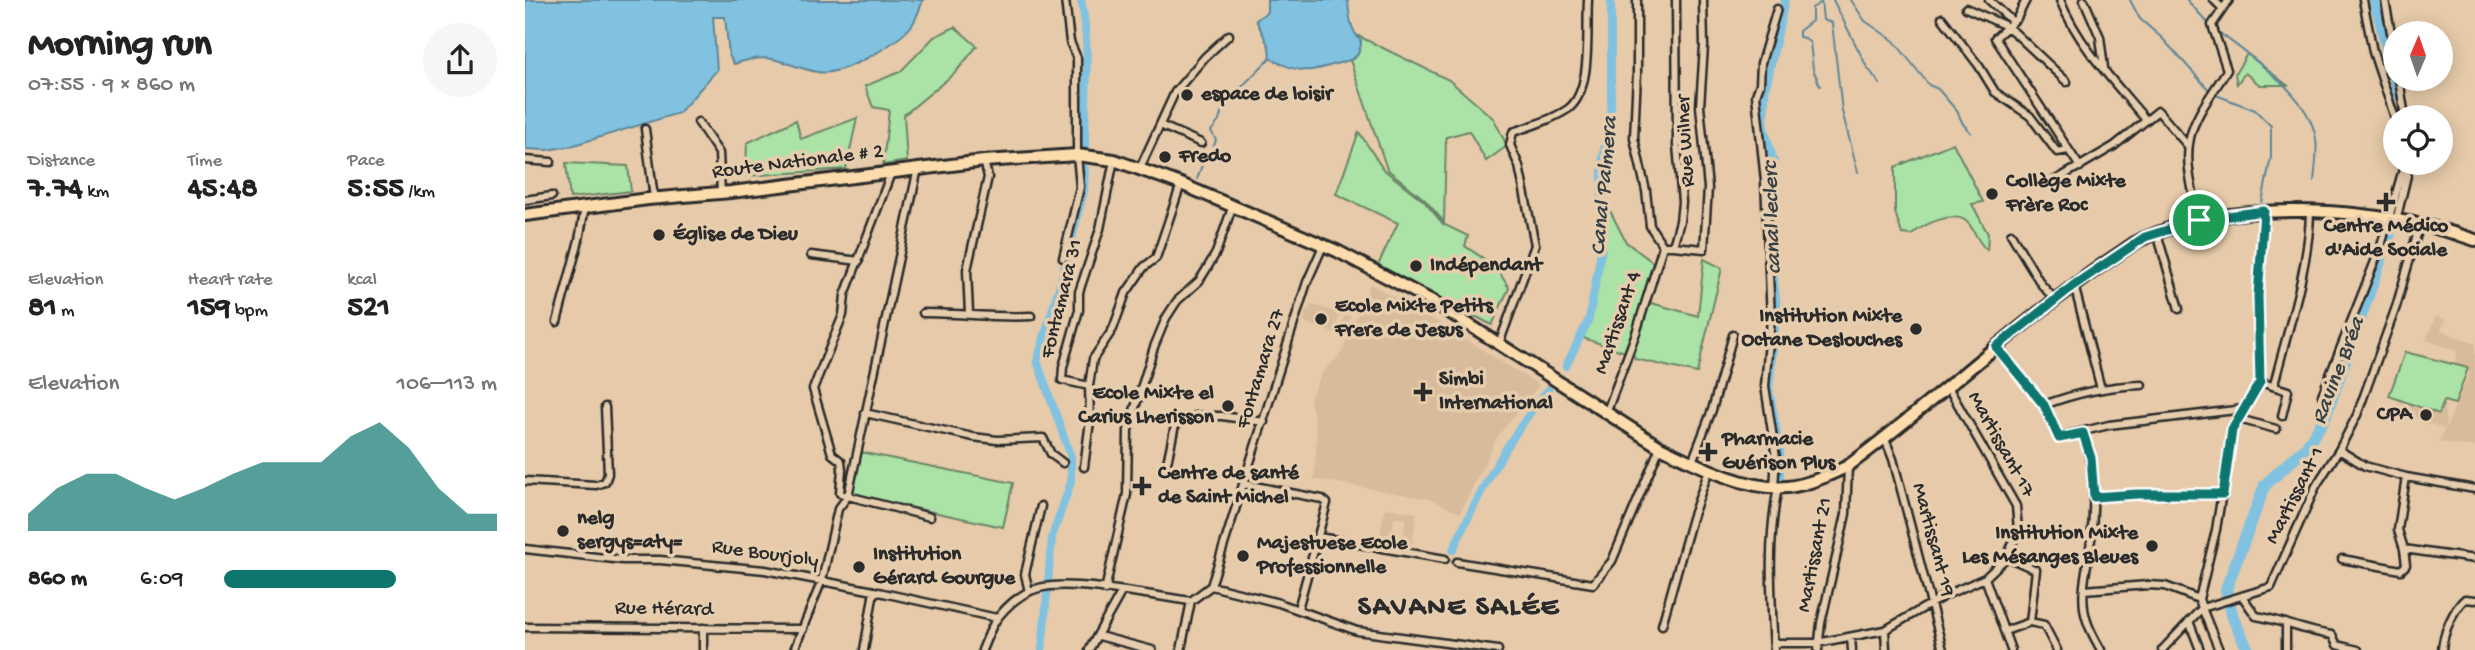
<!DOCTYPE html>
<html lang="en">
<head>
<meta charset="utf-8">
<style>
  :root { --surface:#fff; --page:#f6f6f6; --text:#222; --muted:#767676; --accent:#0f766e }
  body { margin:0; font-family:"Gochi Hand",sans-serif; background:var(--page); color:var(--text); height:100vh; display:flex; flex-direction:column; font-size:26px; white-space:nowrap }
  * { box-sizing:border-box; margin:0 }
  p { font-size:23px; color:var(--muted) }
  .icon { flex:none; width:38px; height:38px; fill:none; stroke:currentColor; stroke-width:2; stroke-linecap:round; stroke-linejoin:round }
  .map { position:relative; flex:1; overflow:hidden }
  .sheet { display:flex; flex-direction:column; background:var(--surface); width:525px }
  .sheet>* { flex:none }
  .needle { width:46px; rotate:2deg }
  .fabs { position:absolute; left:1858px; top:21px; display:grid; gap:14px }
  .fabs a { display:grid; place-items:center; width:70px; height:70px; border-radius:50%; background:var(--surface); box-shadow:0 4px 18px #0003; font-size:35px }
  .pin { position:absolute; display:grid; place-items:center; width:60px; height:60px; color:#fff; margin:-30px; border:4px solid #fff; border-radius:50%; box-shadow:0 2px 7px #0007 }
  .round { display:grid; place-items:center; flex:none; width:74px; height:74px; border-radius:37px; background:var(--page) }
  .overview { display:flex; align-items:center; justify-content:space-between; height:119px; padding:0 28px }
  h1 { font-size:38px; font-weight:800; line-height:52px }
  .stats { display:grid; grid-template-columns:repeat(3,1fr); gap:10px; height:119px; padding:7px 28px }
  .stats div { display:grid; align-content:center }
  .stats b { font-size:30px; font-weight:800 }
  .stats small { font-size:19px; font-weight:400 }
  .stats p { font-size:19px }
  .chart { height:196px; padding:14px 28px }
  .chart p { display:flex; justify-content:space-between }
  .chart svg { width:100%; height:126px; margin-top:7px; fill:var(--accent); opacity:.7 }
  ul { padding:0 28px; list-style:none; font-size:23px }
  li { display:grid; grid-template-columns:112px 84px 1fr; align-items:center; height:52px }
  li i { height:18px; border-radius:9px; background:var(--accent) }
  main { display:flex; flex:1; min-height:0 }
  .map>svg:first-child { display:block }
</style>
</head>
<body>
<main>
<section class="sheet">
<div class="overview"><div><h1>Morning run</h1><p>07:55 · 9 × 860 m</p></div><a class="round"><svg class="icon" aria-label="share" viewBox="0 0 24 24"><path d="M12 15V3M7 8l5-5 5 5M5 13v7h14v-7"/></svg></a></div>
<div class="stats">
<div><p>Distance</p><b>7.74<small> km</small></b></div>
<div><p>Time</p><b>45:48</b></div>
<div><p>Pace</p><b>5:55<small> /km</small></b></div>
</div>
<div class="stats">
<div><p>Elevation</p><b>81<small> m</small></b></div>
<div><p>Heart rate</p><b>159<small> bpm</small></b></div>
<div><p>kcal</p><b>521</b></div>
</div>
<div class="chart"><p><span>Elevation</span>106–113 m</p>
<svg viewBox="0 0 160 44" preserveAspectRatio="none"><path d="M0 44V38L10 29L20 24L30 24L40 29L50 33L60 29L70 24L80 20L90 20L100 20L110 11L120 6L130 15L140 29L150 38L160 38V44z"/></svg>
</div>
<ul>
<li><b>860 m</b>6:09<i style="width:63%"></i></li>
</ul>
</section>
<div class="map">
<svg width="1950" height="650" viewBox="0 0 1950 650">
  <rect width="100%" height="100%" fill="#e6caa9"/>
  <filter id="ink" filterUnits="userSpaceOnUse"><feTurbulence type="fractalNoise" baseFrequency=".0143" numOctaves="2"/><feDisplacementMap in="SourceGraphic" scale="14" xChannelSelector="R" yChannelSelector="G"/><feConvolveMatrix kernelMatrix="1 2 1 2 8 2 1 2 1" color-interpolation-filters="sRGB"/></filter>
  <g filter="url(#ink)">
    <!-- built -->
    <path fill="#d7bb9b" d="M 845,284 L 913,322 L 1014,385 L 972,437 L 935,513 L 905,499 L 789,479 L 792,435 L 785,399 L 797,373 L 817,352 Z
      M 786,304 L 815,314 L 811,325 L 815,326 L 820,315 L 826,317 L 818,337 L 779,322 L 781,310 L 784,310 Z
      M 1911,316 L 1920,319 L 1916,330 L 1950,344 L 1950,447 L 1914,442 L 1920,429 L 1869,410 L 1874,402 L 1891,407 L 1919,401 L 1921,428 L 1946,370 L 1929,365 L 1933,351 L 1901,340 Z
      M 860,508 L 892,513 L 886,547 L 877,545 L 881,518 L 869,518 L 865,544 L 854,542 Z"/>
    <!-- green -->
    <path fill="#abe2a5" stroke="#6b8668" stroke-width="2" d="M 430,27 L 452,46 L 431,72 L 379,115 L 382,161 L 358,165 L 364,110 L 348,107 L 340,86 L 375,72 L 409,37 Z
      M 829,34 L 924,80 L 969,119 L 982,146 L 961,161 L 944,131 L 921,137 L 919,222 L 900,200 L 862,169 L 825,60 L 830,58 L 836,41 Z
      M 1722,54 L 1762,85 L 1735,85 L 1720,73 L 1712,84 L 1710,74 Z
      M 332,118 L 321,169 L 221,176 L 222,143 L 271,120 L 276,139 Z
      M 834,132 L 858,169 L 899,201 L 918,224 L 943,236 L 940,246 L 971,267 L 984,288 L 967,325 L 853,265 L 873,223 L 811,194 Z
      M 1428,143 L 1458,202 L 1447,204 L 1463,234 L 1462,250 C 1452,242 1451,232 1443,223 C 1431,209 1398,224 1387,235 L 1377,234 L 1370,212 L 1370,167 Z
      M 41,163 L 103,166 L 106,191 L 45,198 Z
      M 1081,203 L 1101,242 L 1130,264 L 1119,301 L 1173,316 L 1179,259 L 1197,268 L 1172,373 L 1110,359 L 1109,355 L 1055,337 L 1062,322 Z
      M 1880,352 L 1943,368 L 1930,404 L 1919,401 L 1914,414 L 1864,396 Z
      M 330,451 L 488,483 L 478,527 L 320,493 Z"/>
    <!-- water -->
    <path fill="#81c2e1" stroke="#5f8698" stroke-width="2" d="M 0,0 L 398,0 C 395,8 392,17 387,25 C 374,44 315,77 292,72 C 256,65 249,50 209,64 L 204,55 L 200,17 L 188,17 L 192,70 L 154,113 L 46,146 L 22,150 L 0,149 Z
      M 742,0 L 823,0 C 824,15 825,30 836,41 C 836,50 833,57 825,60 C 787,70 781,78 745,58 L 744,47 L 731,20 L 742,12 Z"/>
    <g fill="none" stroke-linecap="round" stroke-linejoin="round">
      <!-- stream -->
      <path stroke="#5f8698" stroke-width="2" d="M 1296,0 L 1298,20 L 1307,23 L 1317,111 L 1333,172
        M 1308,0 L 1342,67 L 1355,84
        M 1326,0 L 1340,21 L 1369,41 L 1404,85 L 1413,89 L 1432,111 L 1438,124 L 1446,133
        M 1605,0 L 1615,19 L 1637,38 L 1685,91
        M 1662,0 L 1683,23
        M 1295,3 L 1287,8 L 1287,21 L 1274,31 L 1274,37 L 1280,38 L 1285,43 L 1288,69 L 1295,86
        M 1691,30 C 1725,57 1784,93 1791,139 C 1793,152 1790,168 1789,182
        M 1691,95 L 1730,110 L 1746,126 L 1746,157 L 1737,202
        M 672,179 L 681,154 L 687,152 L 691,140 L 686,131 L 694,121 L 698,106 L 745,58"/>
      <!-- canal -->
      <path stroke="#81c2e1" stroke-width="8" d="M 556,0 C 566,47 560,98 560,146
        M 1041,366 L 1064,319 L 1077,247 L 1077,164 L 1086,107 L 1086,0
        M 1255,479 L 1255,451 L 1244,388 L 1252,309 L 1243,222 L 1249,162 L 1239,127 L 1240,92 L 1260,0
        M 928,550 C 954,493 983,438 1023,390
        M 517,650 L 527,537 L 546,482 L 546,457 L 512,361 L 536,281 L 559,190 L 560,169"/>
      <!-- river -->
      <path stroke="#81c2e1" stroke-width="12" d="M 1850,0 L 1875,96
        M 1723,650 L 1708,618 L 1701,589 L 1740,485 L 1781,447 L 1800,418 L 1865,233"/>
      <defs>
        <path id="street" d="M 1112,0 L 1112,73 L 1109,138 L 1121,191 L 1125,226 L 1138,246
          M 1464,0 L 1487,21
          M 1501,0 L 1492,18 L 1470,38 L 1555,167
          M 1535,0 C 1553,45 1590,83 1621,120
          M 1559,0 L 1575,37 L 1579,68
          M 1689,0 L 1698,9
          M 1838,0 L 1848,52 L 1871,121
          M 1860,0 L 1871,60
          M 1441,8 L 1479,25 L 1490,33 L 1542,82
          M 1417,18 L 1454,66 L 1470,92 L 1505,116 L 1532,152 L 1543,150
          M 1874,79 L 1880,117
          M 173,122 L 194,153 L 196,193
          M 635,125 L 676,143
          M 120,129 L 129,198
          M 0,160 L 26,162
          M 393,168 L 323,496 L 405,517
          M 615,168 L 650,92 L 680,57 L 704,35
          M 1524,184 L 1589,146 L 1633,111 L 1663,146
          M 0,200 L 27,196
          M 1674,220 C 1669,195 1659,164 1665,138 C 1670,114 1690,90 1702,70 L 1687,25 L 1704,0
          M 1871,221 L 1885,163
          M 1632,233 L 1654,309
          M 1486,234 L 1516,284 L 1530,300
          M 1138,246 L 1148,246 L 1155,221 L 1157,202 L 1152,145 L 1151,0
          M 1148,246 L 1179,249 L 1183,188 L 1175,106 L 1179,46 L 1178,0
          M 286,255 L 334,261
          M 538,258 L 555,187 L 552,155 L 552,58 L 545,42 L 540,0
          M 1549,285 L 1576,389
          M 398,313 C 434,313 470,318 506,316
          M 444,313 L 442,270 L 463,177 L 459,161
          M 32,322 L 54,240 L 60,207
          M 974,344 L 1010,245 L 994,166 L 985,145 L 988,132 C 1006,126 1026,120 1043,109 C 1068,91 1061,29 1063,0
          M 1471,347 L 1519,405 L 1534,437 L 1584,425 L 1719,409
          M 1735,382 L 1733,296 L 1739,211
          M 1735,382 L 1763,391 L 1757,416
          M 1749,385 C 1762,331 1784,268 1785,212
          M 564,386 L 568,359 L 588,329 L 601,293 L 619,267 L 631,258 L 656,184
          M 1797,395 L 1856,246 L 1878,169 L 1877,163
          M 1519,405 C 1551,393 1582,386 1617,385
          M 1082,411 L 1111,333 L 1138,246
          M 340,413 L 448,437 L 472,440 L 518,438 L 526,454 L 538,463
          M 1714,419 L 1751,429
          M 1558,433 C 1570,468 1570,504 1566,540 C 1563,565 1553,596 1562,621 C 1565,631 1571,641 1576,650
          M 1360,439 L 1368,459 L 1418,650
          M 1814,450 L 1840,466 L 1881,477 L 1950,489
          M 1167,462 L 1187,410 L 1208,335
          M 642,463 L 650,425 L 671,416 L 697,416 L 739,422
          M 559,467 L 565,421 L 564,386 L 537,380 L 538,367 L 554,310 L 554,292 L 575,229 L 589,160
          M 0,481 L 71,485 L 80,482 L 83,474 L 80,407
          M 719,484 L 797,499 L 802,503 L 773,609
          M 1249,487 L 1251,458 L 1240,386 L 1246,319 L 1240,181 L 1231,95 L 1235,84 L 1236,63 L 1252,9
          M 1568,497 L 1612,494 L 1698,494
          M 794,537 L 920,559
          M 0,549 L 98,560 L 135,560 L 240,570 L 349,591 L 472,618
          M 1879,549 L 1950,559
          M 1817,559 L 1876,570 L 1881,565 L 1879,549 L 1873,530 L 1881,477
          M 932,562 L 1068,584 L 1087,561 L 1135,447
          M 1460,578 L 1486,650
          M 686,586 L 754,603 L 832,631 L 973,650
          M 580,590 L 602,494 L 603,430 L 629,347 L 641,318 L 652,301 L 674,281 L 681,270 L 691,253 L 708,205
          M 1559,590 L 1623,585 L 1640,586 L 1674,599
          M 504,592 L 500,574 L 516,506
          M 1717,596 L 1731,616 C 1757,620 1781,632 1807,635 L 1812,645 L 1833,650
          M 1664,621 L 1675,650
          M 1505,622 L 1519,625 L 1532,650
          M 1761,623 L 1761,650
          M 1137,625 L 1167,518 L 1184,470
          M 0,627 L 278,629
          M 1360,630 L 1361,650
          M 1480,631 L 1505,622 L 1511,570 L 1482,557
          M 574,636 L 627,650
          M 1326,637 L 1327,650
          M 1249,643 L 1292,643 L 1360,630 L 1421,595 L 1460,578 L 1482,557 L 1493,530 L 1491,506 L 1423,387
          M 178,650 L 178,628
          M 269,650 L 297,580 L 313,509 L 323,496 L 315,493 L 317,469 L 316,461 L 307,454 L 288,389 L 318,315 L 320,295 L 366,173
          M 339,650 L 349,591
          M 457,650 C 462,639 466,625 474,616 C 484,604 498,592 514,588 C 546,579 629,596 666,601 L 686,586 L 782,282 L 798,246
          M 564,650 L 597,591
          M 656,650 L 666,601
          M 1249,650 C 1246,595 1242,542 1253,487
          M 1293,650 L 1296,623 L 1321,514 L 1323,466
          M 1637,650 L 1677,608 L 1674,599 L 1691,530 L 1707,430 L 1735,382
          M 1694,650 L 1677,608 L 1746,587 L 1791,486 L 1814,450 L 1832,415 L 1871,307 L 1895,224
          M 1917,650 C 1918,634 1928,609 1940,599 L 1950,600"/>
        <path id="primary" d="M 0,215 L 123,199 L 206,192 L 459,161 L 552,155 L 589,160 L 656,184 L 812,251 L 907,301 L 1135,447 C 1170,464 1222,491 1262,487 C 1283,485 1304,475 1323,466 C 1393,414 1457,356 1526,303 C 1548,286 1571,269 1595,253 C 1603,248 1612,240 1622,237 C 1715,197 1856,207 1950,240"/>
      </defs>
      <!-- street casing -->
      <use href="#street" stroke="#2b2b2b" stroke-width="11"/>
      <!-- primary casing -->
      <use href="#primary" stroke="#2b2b2b" stroke-width="16"/>
      <!-- street -->
      <use href="#street" stroke="#e6cdae" stroke-width="6"/>
      <!-- primary -->
      <use href="#primary" stroke="#fcdcac" stroke-width="10"/>
    </g>
  </g>
  <g fill="none" stroke-linecap="round" stroke-linejoin="round" filter="url(#ink)">
    <defs>
      <path id="route" d="M 1739,211 L 1733,296 L 1735,382 L 1707,430 L 1698,494 L 1612,494 L 1569,497 L 1566,458 L 1558,433 L 1534,438 L 1519,405 L 1471,347 L 1549,285 L 1620,237 L 1674,220 Z"/>
    </defs>
    <!-- route casing -->
    <use href="#route" stroke="#fff" stroke-width="14"/>
    <!-- route -->
    <use href="#route" stroke="#0f766e" stroke-width="9"/>
  </g>
  <!-- markers -->
  <g fill="#2b2b2b" stroke="#e6cdae" stroke-width="2.5">
    <circle cx="662" cy="95" r="7"/>
    <circle cx="640" cy="157" r="7"/>
    <circle cx="1467" cy="194" r="7"/>
    <path d="M1857.5 191.5h7v7h7v7h-7v7h-7v-7h-7v-7h7z"/>
    <circle cx="134" cy="235" r="7"/>
    <circle cx="891" cy="266" r="7"/>
    <circle cx="796" cy="319" r="7"/>
    <circle cx="1391" cy="329" r="7"/>
    <path d="M894.5 381.5h7v7h7v7h-7v7h-7v-7h-7v-7h7z"/>
    <circle cx="703" cy="406" r="7"/>
    <circle cx="1901" cy="415" r="7"/>
    <path d="M1179.5 441.5h7v7h7v7h-7v7h-7v-7h-7v-7h7z"/>
    <path d="M613.5 475.5h7v7h7v7h-7v7h-7v-7h-7v-7h7z"/>
    <circle cx="38" cy="531" r="7"/>
    <circle cx="1627" cy="546" r="7"/>
    <circle cx="718" cy="556" r="7"/>
    <circle cx="334" cy="567" r="7"/>
  </g>
  <g text-anchor="middle" dominant-baseline="central" stroke-width="7" stroke-linejoin="round" paint-order="stroke">
    <!-- poi labels -->
    <g font-size="21" font-weight="bold" fill="#2b2b2b" stroke="#e6cdae" text-anchor="start">
      <text x="676" y="95">espace de loisir</text>
      <text x="654" y="157">Fredo</text>
      <text x="1481" y="182">Collège Mixte<tspan x="1481" dy="24">Frère Roc</tspan></text>
      <text x="1861" y="227" text-anchor="middle">Centre Médico<tspan x="1861" dy="24">d'Aide Sociale</tspan></text>
      <text x="148" y="235">Église de Dieu</text>
      <text x="905" y="266">Indépendant</text>
      <text x="810" y="307">Ecole Mixte Petits<tspan x="810" dy="24">Frere de Jesus</tspan></text>
      <text x="1377" y="317" text-anchor="end">Institution Mixte<tspan x="1377" dy="24">Octane Deslouches</tspan></text>
      <text x="914" y="380">Simbi<tspan x="914" dy="24">International</tspan></text>
      <text x="689" y="394" text-anchor="end">Ecole Mixte el<tspan x="689" dy="24">Carius Lherisson</tspan></text>
      <text x="1887" y="415" text-anchor="end">CPA</text>
      <text x="1197" y="440">Pharmacie<tspan x="1197" dy="24">Guérison Plus</tspan></text>
      <text x="633" y="474">Centre de santé<tspan x="633" dy="24">de Saint Michel</tspan></text>
      <text x="52" y="519">nelg<tspan x="52" dy="24">sergys=aty=</tspan></text>
      <text x="1613" y="534" text-anchor="end">Institution Mixte<tspan x="1613" dy="24">Les Mésanges Bleues</tspan></text>
      <text x="732" y="544">Majestuese Ecole<tspan x="732" dy="24">Professionnelle</tspan></text>
      <text x="348" y="555">Institution<tspan x="348" dy="24">Gérard Gourgue</tspan></text>
    </g>
    <!-- street labels -->
    <g font-size="21" fill="#2b2b2b" stroke="#e6cdae">
      <text transform="translate(1162 141) rotate(-93)">Rue Wilner</text>
      <text transform="translate(273 163) rotate(-7)">Route Nationale # 2</text>
      <text transform="translate(538 299) rotate(-76)">Fontamara 31</text>
      <text transform="translate(1094 323) rotate(-71)">Martissant 4</text>
      <text transform="translate(737 369) rotate(-73)">Fontamara 27</text>
      <text transform="translate(1475 445) rotate(61)">Martissant 17</text>
      <text transform="translate(1771 496) rotate(-63)">Martissant 1</text>
      <text transform="translate(1407 540) rotate(75)">Martissant 19</text>
      <text transform="translate(240 555) rotate(8)">Rue Bourjoly</text>
      <text transform="translate(1291 555) rotate(-79)">Martissant 21</text>
      <text transform="translate(139 610) rotate(1)">Rue Hérard</text>
    </g>
    <!-- water labels -->
    <g font-size="23" font-style="italic" fill="#384246" stroke="#e6cdae">
      <text transform="translate(1080 186) rotate(-85)">Canal Palmera</text>
      <text transform="translate(1248 218) rotate(-92)">canal leclerc</text>
      <text transform="translate(1814 371) rotate(-69)">Ravine Bréa</text>
    </g>
    <!-- district labels -->
    <g font-size="28" font-weight="bold" letter-spacing="2" fill="#2b2b2b" stroke="#e6cdae">
      <text x="934" y="608">SAVANE SALÉE</text>
    </g>
  </g>
</svg>
<div class="fabs">
<a><svg class="needle" viewBox="-14 -14 28 28"><path d="M0-13l5 13h-10z" fill="#e53935"/><path d="M0 13l5-13h-10z" fill="#767676"/></svg></a>
<a><svg class="icon" aria-label="locate" viewBox="0 0 24 24"><circle cx="12" cy="12" r="6"/><path d="M12 2v4M12 18v4M2 12h4M18 12h4"/></svg></a>
</div>
<div class="pin" style="left:1674px;top:220px;background:#1e9e55"><svg class="icon" aria-label="arrive" viewBox="0 0 24 24"><path d="M6 21V4h12l-3 4 3 4H6"/></svg></div>
</div>
</main>
</body>
</html>
